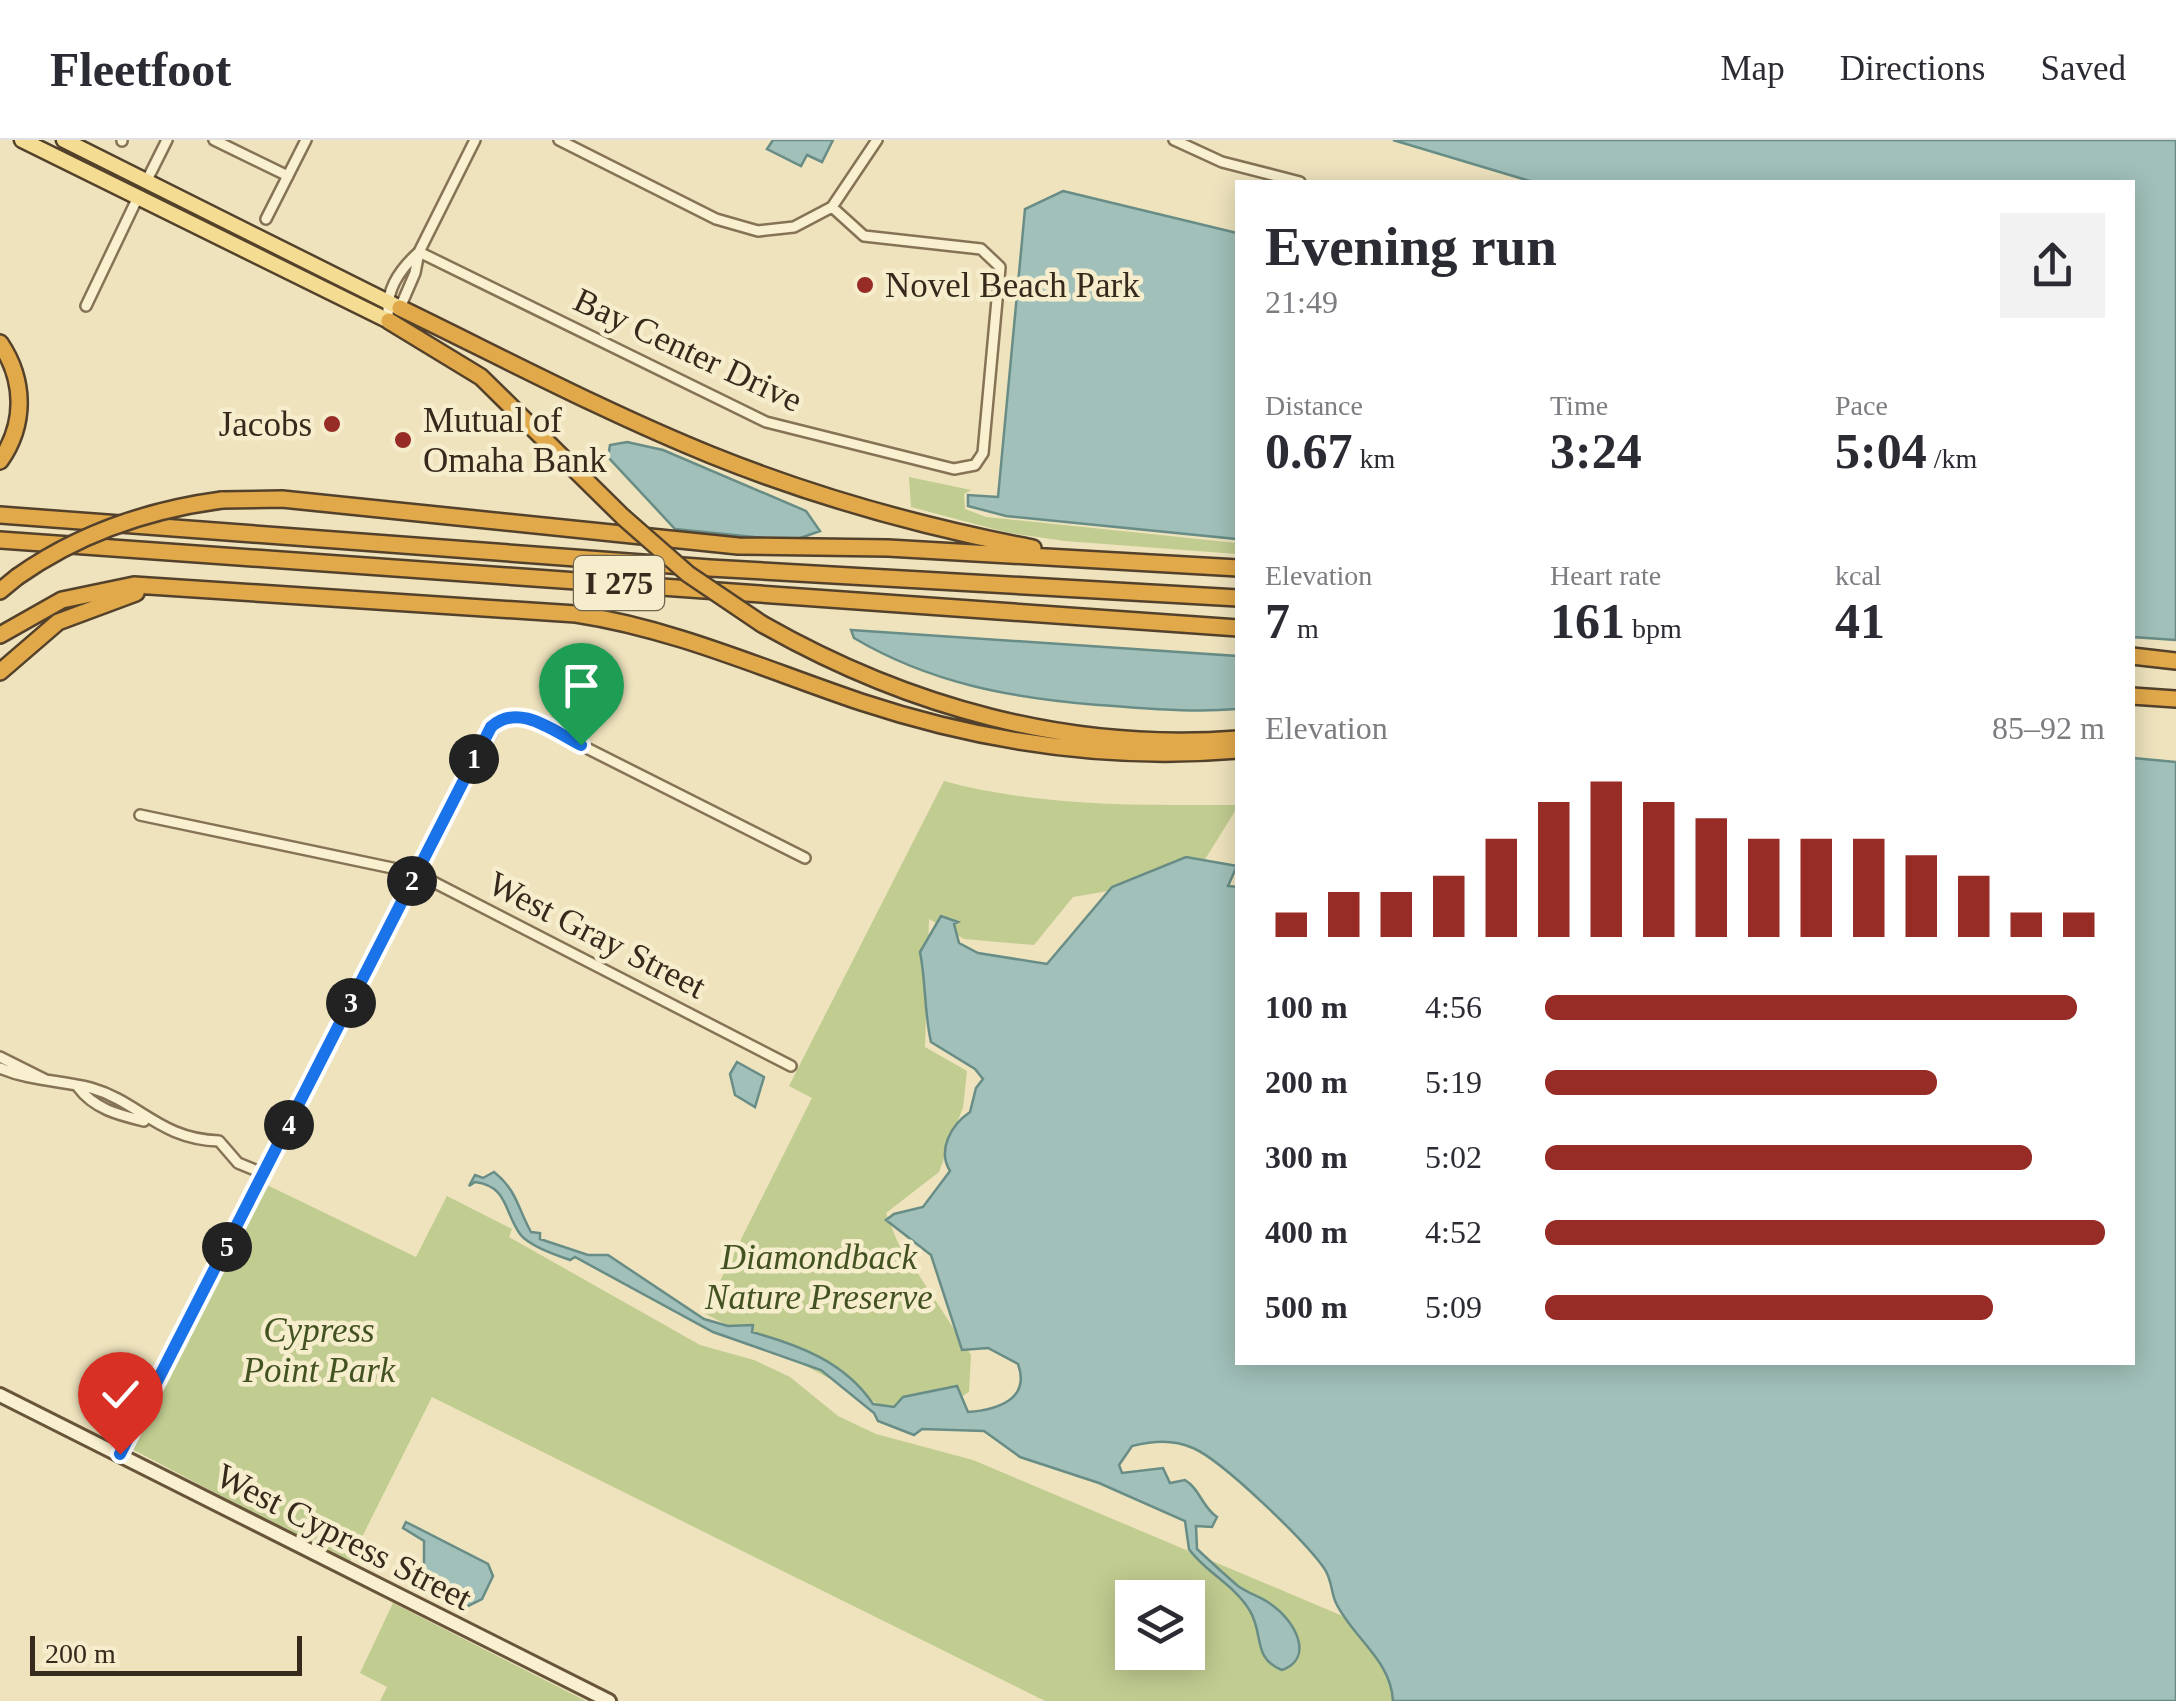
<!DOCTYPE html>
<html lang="en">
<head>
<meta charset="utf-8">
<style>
  :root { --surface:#fff; --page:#f2f2f3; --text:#2b2b33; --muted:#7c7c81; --line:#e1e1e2; --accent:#962c25 }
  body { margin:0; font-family:Georgia,serif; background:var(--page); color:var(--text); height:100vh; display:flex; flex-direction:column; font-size:38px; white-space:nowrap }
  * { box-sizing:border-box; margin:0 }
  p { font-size:32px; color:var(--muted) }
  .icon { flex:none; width:55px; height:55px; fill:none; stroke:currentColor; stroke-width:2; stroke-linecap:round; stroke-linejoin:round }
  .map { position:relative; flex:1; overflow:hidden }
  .sheet { position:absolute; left:1235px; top:40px; width:900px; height:1185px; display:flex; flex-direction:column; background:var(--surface); border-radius:0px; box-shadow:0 5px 25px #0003 }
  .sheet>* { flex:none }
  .tools { position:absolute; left:1115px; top:1440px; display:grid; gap:20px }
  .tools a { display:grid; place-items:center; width:90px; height:90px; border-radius:0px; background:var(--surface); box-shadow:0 5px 25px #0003; font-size:50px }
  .scale { position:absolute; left:30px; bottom:25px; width:272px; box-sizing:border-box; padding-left:10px; border:5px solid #352a1b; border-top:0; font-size:28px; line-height:35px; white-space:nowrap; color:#352a1b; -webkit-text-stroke:8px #f6edcd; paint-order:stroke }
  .pin { position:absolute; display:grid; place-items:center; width:85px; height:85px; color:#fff; margin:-102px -42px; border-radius:50% 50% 50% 0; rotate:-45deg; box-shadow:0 0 10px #0007 }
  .pin .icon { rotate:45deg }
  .km { position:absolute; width:50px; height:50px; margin:-25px; border-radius:50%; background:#222; color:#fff; font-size:28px; line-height:50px; text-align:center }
  .round { display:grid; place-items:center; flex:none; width:105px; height:105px; border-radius:0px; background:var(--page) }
  .summary { display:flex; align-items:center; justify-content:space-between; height:170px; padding:0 30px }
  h1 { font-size:55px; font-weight:700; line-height:75px }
  .metrics { display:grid; grid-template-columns:repeat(3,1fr); gap:15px; height:170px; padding:10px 30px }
  .metrics div { display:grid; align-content:center }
  .metrics b { font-size:50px; font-weight:700 }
  .metrics small { font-size:28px; font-weight:400 }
  .metrics p { font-size:28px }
  .chart { height:280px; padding:20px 30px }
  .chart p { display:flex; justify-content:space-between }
  .chart svg { width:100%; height:180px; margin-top:10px; stroke:var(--accent); stroke-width:6 }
  ul { padding:0 30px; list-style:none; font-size:32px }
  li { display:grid; grid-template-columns:160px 120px 1fr; align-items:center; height:75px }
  li i { height:25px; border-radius:12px; background:var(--accent) }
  header { display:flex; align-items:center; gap:60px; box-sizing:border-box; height:140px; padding:0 50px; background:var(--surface); border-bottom:2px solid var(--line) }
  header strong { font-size:48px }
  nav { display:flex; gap:55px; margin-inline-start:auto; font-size:35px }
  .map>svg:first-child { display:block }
</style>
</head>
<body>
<header>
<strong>Fleetfoot</strong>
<nav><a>Map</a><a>Directions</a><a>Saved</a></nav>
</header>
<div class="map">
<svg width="2176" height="1561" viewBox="0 0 2176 1561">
  <rect width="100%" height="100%" fill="#eee3bd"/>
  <!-- green -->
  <path fill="#c1cc91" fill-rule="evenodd" d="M 909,337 L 971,350 L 964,354 L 965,369 L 986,377 L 1237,403 L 1237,414 L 1065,401 L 1009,393 L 911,367 Z
    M 944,641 C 1039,667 1140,665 1237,665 L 1237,668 L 1199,729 L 1172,740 L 1073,757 L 1034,805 L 964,799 L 929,779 L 925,907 L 967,931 L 963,967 L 939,1032 L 886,1073 L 898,1103 L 971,1215 L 969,1252 L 939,1271 L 892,1271 L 704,1173 L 812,958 L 789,946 Z
    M 267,1045 L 416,1117 L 447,1056 L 512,1089 L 509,1097 L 700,1205 L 754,1220 L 790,1237 L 838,1276 L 876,1294 L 973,1320 L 1345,1477 L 1397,1534 L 1401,1561 L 1045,1561 L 432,1257 L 349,1423 L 132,1309 ZM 1132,1458 L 1188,1458 L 1188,1512 L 1132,1512 Z
    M 393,1463 L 586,1561 L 380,1561 L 387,1547 L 360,1533 Z"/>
  <!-- water -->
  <path fill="#a1c0b9" stroke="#688d86" stroke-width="2.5" d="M 773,0 L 833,0 L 822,22 L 807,15 L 801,26 L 767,9 Z
    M 1393,0 L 2176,0 L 2176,500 L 2133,497 L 2132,42 L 1533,42 Z
    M 1063,51 L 1237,93 L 1237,399 L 1006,376 L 968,366 L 968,355 L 998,357 L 1025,69 Z
    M 627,302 L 663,310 L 806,371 L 820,391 L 792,401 L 675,389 L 608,317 L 610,305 Z
    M 851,490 L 1237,516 L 1237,569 C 1190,573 1146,568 1098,565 C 1011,558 930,543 854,498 Z
    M 2133,618 L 2176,622 L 2176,1561 L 1393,1561 C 1391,1520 1353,1498 1336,1463 C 1331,1453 1332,1439 1324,1428 C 1304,1400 1223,1321 1193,1308 C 1172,1299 1153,1301 1132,1306 L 1119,1325 L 1122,1333 L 1163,1328 L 1170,1343 L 1185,1340 C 1200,1349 1202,1367 1217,1377 L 1212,1387 L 1196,1386 L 1197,1409 C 1211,1422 1224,1434 1238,1446 C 1249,1454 1262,1457 1272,1465 C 1295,1481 1315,1518 1282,1530 C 1252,1518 1264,1494 1250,1471 C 1235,1445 1205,1432 1189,1409 L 1185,1381 L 1099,1343 L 1020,1317 L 984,1291 L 922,1289 L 914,1295 L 878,1281 L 874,1273 L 821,1230 L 713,1192 L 575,1117 L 570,1120 C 556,1115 529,1106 520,1094 C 504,1072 508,1046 475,1042 L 469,1046 L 475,1035 L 483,1038 L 494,1032 C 517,1050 518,1069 531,1092 L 540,1093 L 540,1099 L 588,1115 L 608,1115 L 704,1179 L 728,1186 L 753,1185 L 752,1192 C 799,1205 845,1222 873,1264 L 894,1267 L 903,1257 L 957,1246 L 968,1272 C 996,1270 1031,1260 1018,1224 L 988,1208 L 962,1210 L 931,1115 L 886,1080 L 894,1074 L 923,1067 L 950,1031 C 937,1010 951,985 970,972 L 976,948 L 983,939 L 975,929 L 931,902 C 924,871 926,842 920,812 L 941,776 L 958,782 L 954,784 L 959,803 L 978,813 L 1047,824 L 1112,747 L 1186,717 L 1237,726 L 1228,746 L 1238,747 L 1238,1222 L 2132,1222 Z
    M 737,922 L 764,937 L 755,967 L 735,955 L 730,934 Z
    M 406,1382 L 488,1424 L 493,1436 L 482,1459 L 468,1466 L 424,1443 L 424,1401 L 403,1388 Z"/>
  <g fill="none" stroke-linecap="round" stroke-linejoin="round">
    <defs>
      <path id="street" d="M 214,0 L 288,36
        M 559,0 L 716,79 L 758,91 L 794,87 L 832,67 L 877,0
        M 1174,0 L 1222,22 L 1300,42
        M 122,1 L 122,0
        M 147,40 L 167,0
        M 266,79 L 306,0
        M 419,112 L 766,282 L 954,329 L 975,325 L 983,313 L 1000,127 L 981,109 L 864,96 L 832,67
        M 86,166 L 138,57
        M 399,170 L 415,133 L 419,112 L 475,0
        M 389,181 C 384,152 398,131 419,112
        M 140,675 L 416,733 L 791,926
        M 0,917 L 46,940
        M 0,928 C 30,941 59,940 91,948 C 140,962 159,999 219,1001 L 238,1023 L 265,1034
        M 78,947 C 94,969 119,975 144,981
        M 119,1314 L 497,582 L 525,577 L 805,718"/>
      <path id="secondary" d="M 0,1255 L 609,1561"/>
      <path id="primary" d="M 22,0 L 389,181
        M 64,0 L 400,168"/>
      <path id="highway" d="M 400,168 C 503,218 605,272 711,315 C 815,357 923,387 1033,408
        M 389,181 L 481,237 L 623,377
        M 0,203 C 25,240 26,284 0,321
        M 222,360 L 282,359 L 738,406 L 888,408 L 1238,428
        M 0,375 L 710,428 L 1238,458
        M 0,400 L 1238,488
        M 0,451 L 17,437
        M 762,484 C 908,567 1069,612 1238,599
        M 0,495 L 62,460 L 134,445 L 576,474 C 675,489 766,530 861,562 C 982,602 1110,621 1238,610
        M 2132,516 L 2176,521
        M 0,532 L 58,482 L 136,453
        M 2132,556 L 2176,559"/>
    </defs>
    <!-- street casing -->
    <use href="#street" stroke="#867356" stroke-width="14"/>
    <!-- secondary casing -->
    <use href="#secondary" stroke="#685439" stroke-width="18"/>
    <!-- primary casing -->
    <use href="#primary" stroke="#54412b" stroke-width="19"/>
    <!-- highway casing -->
    <use href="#highway" stroke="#54412b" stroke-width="20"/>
    <!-- street -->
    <use href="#street" stroke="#f9f0d0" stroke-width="9"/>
    <!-- secondary -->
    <use href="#secondary" stroke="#f9f0d0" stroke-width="12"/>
    <!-- primary -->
    <use href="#primary" stroke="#f4dc93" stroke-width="14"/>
    <!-- highway -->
    <use href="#highway" stroke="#e1a94a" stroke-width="15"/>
    <defs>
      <path id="highway-bridge" d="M 623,377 L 688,434 L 762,484
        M 17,437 C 79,393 147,370 222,360"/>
    </defs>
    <!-- highway-bridge casing -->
    <use href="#highway-bridge" stroke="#54412b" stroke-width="20" stroke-linecap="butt"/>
    <!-- highway-bridge -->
    <use href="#highway-bridge" stroke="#e1a94a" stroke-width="15"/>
  </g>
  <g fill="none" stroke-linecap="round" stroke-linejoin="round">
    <defs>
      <path id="route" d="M 120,1314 L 491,587 C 519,562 553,591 581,605"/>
    </defs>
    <!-- route casing -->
    <use href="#route" stroke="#fff" stroke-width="20"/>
    <!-- route -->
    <use href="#route" stroke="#1a73e8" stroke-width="12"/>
  </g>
  <!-- markers -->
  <g fill="#962c25" stroke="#f6edcd" stroke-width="4">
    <circle cx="865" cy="145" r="10"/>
    <circle cx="332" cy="284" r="10"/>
    <circle cx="403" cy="300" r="10"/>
  </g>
  <g text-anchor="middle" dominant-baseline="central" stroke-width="9" stroke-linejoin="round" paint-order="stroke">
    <!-- shield labels -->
    <rect fill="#f6edcd" stroke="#6f6450" stroke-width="2.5" x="574" y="416" width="90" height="54" rx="8"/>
    <g font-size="32" font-weight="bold" fill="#352a1b">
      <text x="619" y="443">I 275</text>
    </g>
    <!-- poi labels -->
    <g font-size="35" fill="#352a1b" stroke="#f6edcd" text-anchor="start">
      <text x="885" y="145">Novel Beach Park</text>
      <text x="423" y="280">Mutual of<tspan x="423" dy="40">Omaha Bank</tspan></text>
      <text x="312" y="284" text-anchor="end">Jacobs</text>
    </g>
    <!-- street labels -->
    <g font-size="35" fill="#352a1b" stroke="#f6edcd">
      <text transform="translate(688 210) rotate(25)">Bay Center Drive</text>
      <text transform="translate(597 795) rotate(27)">West Gray Street</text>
      <text transform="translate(344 1397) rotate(27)">West Cypress Street</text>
    </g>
    <!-- park labels -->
    <g font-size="35" font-style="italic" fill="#435221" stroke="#f6edcd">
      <text x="819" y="1117">Diamondback<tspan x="819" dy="40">Nature Preserve</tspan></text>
      <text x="319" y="1190">Cypress<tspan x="319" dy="40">Point Park</tspan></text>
    </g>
  </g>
</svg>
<div class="tools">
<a><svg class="icon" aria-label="layers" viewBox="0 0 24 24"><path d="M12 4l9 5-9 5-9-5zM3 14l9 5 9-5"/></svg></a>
</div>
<div class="scale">200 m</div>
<div class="pin" style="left:581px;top:605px;background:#1e9e55"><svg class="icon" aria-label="arrive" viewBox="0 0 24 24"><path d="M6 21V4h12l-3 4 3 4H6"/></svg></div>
<div class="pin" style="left:120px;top:1314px;background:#d93025"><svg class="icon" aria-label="check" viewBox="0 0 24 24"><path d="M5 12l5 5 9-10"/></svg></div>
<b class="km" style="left:474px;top:619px">1</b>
<b class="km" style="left:412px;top:741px">2</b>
<b class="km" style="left:351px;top:863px">3</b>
<b class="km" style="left:289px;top:985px">4</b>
<b class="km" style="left:227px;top:1107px">5</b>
<section class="sheet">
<div class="summary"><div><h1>Evening run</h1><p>21:49</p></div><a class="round"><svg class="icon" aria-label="share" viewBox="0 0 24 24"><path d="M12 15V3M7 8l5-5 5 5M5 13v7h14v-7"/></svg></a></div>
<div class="metrics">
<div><p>Distance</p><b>0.67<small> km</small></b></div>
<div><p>Time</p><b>3:24</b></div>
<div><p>Pace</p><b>5:04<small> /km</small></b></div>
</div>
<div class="metrics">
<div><p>Elevation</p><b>7<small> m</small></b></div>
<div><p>Heart rate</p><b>161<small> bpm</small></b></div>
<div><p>kcal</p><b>41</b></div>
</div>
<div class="chart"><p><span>Elevation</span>85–92 m</p>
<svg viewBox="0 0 160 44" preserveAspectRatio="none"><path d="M5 44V38M15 44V33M25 44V33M35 44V29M45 44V20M55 44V11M65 44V6M75 44V11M85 44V15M95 44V20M105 44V20M115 44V20M125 44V24M135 44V29M145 44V38M155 44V38"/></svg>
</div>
<ul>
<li><b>100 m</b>4:56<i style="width:95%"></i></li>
<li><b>200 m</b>5:19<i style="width:70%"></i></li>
<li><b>300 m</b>5:02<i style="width:87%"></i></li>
<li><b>400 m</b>4:52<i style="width:100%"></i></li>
<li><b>500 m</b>5:09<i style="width:80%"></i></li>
</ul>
</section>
</div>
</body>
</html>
